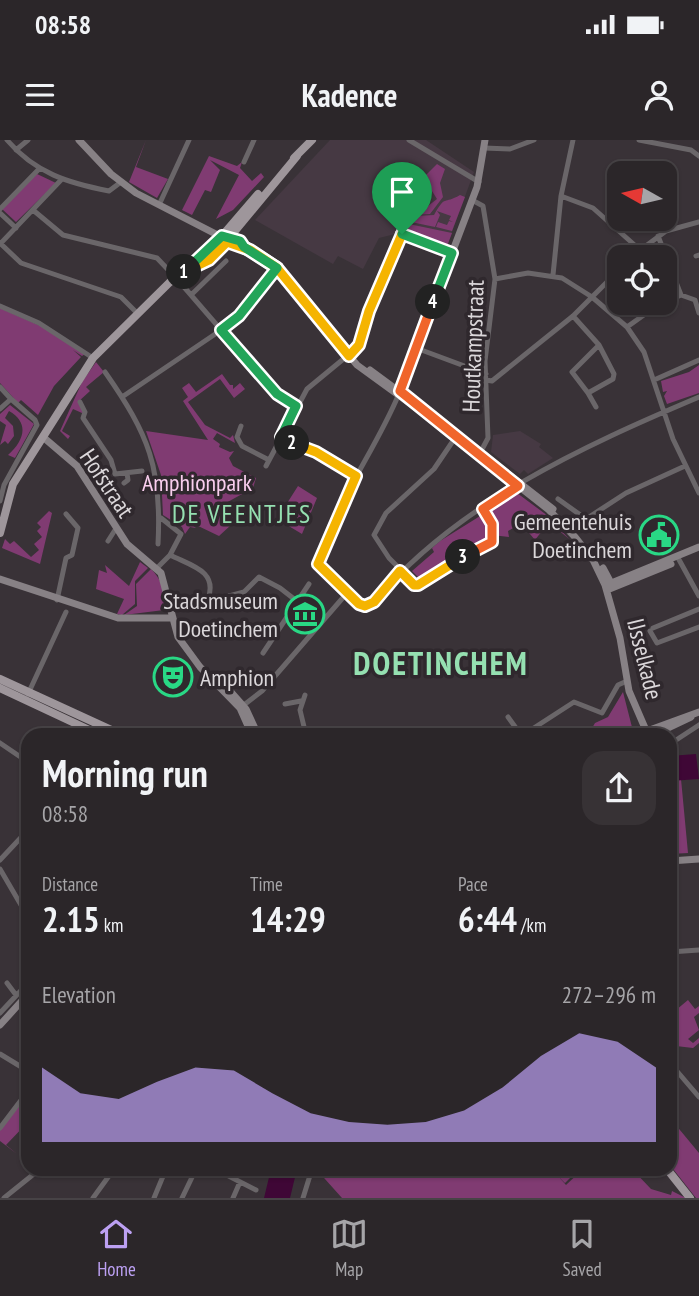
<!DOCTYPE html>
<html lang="en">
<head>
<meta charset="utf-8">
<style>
  :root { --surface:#2b2629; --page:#373235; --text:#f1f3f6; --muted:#a6a5a8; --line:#474346; --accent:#bca0f2 }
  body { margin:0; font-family:"PT Sans Narrow",sans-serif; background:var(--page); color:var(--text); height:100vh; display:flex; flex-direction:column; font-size:26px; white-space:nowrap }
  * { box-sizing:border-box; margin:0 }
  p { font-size:23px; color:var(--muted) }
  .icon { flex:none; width:38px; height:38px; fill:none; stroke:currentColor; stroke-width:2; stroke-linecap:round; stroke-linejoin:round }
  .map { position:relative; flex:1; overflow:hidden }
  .side { position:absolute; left:21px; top:588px; width:656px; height:448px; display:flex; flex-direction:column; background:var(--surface); border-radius:21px; box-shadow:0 2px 5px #0004,0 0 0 2px var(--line) }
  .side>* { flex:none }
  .needle { width:46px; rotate:278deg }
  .fabs { position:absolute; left:607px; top:21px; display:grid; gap:14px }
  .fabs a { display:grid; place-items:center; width:70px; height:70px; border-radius:14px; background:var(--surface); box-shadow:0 2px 5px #0004,0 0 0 2px var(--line); font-size:35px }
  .pin { position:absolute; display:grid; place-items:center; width:60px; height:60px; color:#fff; margin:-72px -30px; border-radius:50% 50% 50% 0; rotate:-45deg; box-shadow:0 0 7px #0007 }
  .pin .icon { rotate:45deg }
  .km { position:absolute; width:35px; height:35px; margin:-18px; border-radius:50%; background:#222; color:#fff; font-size:19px; line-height:35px; text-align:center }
  .round { display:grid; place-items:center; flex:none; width:74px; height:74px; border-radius:21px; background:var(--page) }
  .summary { display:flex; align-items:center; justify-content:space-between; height:119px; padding:0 21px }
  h1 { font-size:38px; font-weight:800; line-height:52px }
  .metrics { display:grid; grid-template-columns:repeat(3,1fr); gap:10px; height:119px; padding:7px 21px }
  .metrics div { display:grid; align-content:center }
  .metrics b { font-size:35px; font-weight:800 }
  .metrics small { font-size:19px; font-weight:400 }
  .metrics p { font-size:19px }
  .chart { height:196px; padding:14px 21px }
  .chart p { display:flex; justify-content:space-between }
  .chart svg { width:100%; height:126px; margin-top:7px; fill:var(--accent); opacity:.7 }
  .status { display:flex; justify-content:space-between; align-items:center; height:49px; padding:0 35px; background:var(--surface); direction:ltr }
  .status svg { height:19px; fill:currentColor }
  header { display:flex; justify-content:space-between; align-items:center; height:91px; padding:0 21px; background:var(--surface); font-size:32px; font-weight:800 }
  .tab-bar { display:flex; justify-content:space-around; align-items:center; height:98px; border-top:2px solid var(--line); background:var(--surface); font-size:19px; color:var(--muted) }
  .tab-bar a { display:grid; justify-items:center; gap:4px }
  .tab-bar .selected { color:var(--accent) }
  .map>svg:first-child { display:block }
</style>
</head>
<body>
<div class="status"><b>08:58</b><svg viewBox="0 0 49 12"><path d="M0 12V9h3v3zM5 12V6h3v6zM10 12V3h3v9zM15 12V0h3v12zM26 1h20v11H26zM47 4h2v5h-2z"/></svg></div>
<header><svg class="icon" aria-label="menu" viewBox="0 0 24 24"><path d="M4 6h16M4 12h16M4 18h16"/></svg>Kadence<svg class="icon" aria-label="person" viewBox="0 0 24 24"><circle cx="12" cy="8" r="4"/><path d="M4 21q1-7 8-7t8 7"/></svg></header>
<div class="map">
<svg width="699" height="1058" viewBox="0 0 699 1058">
  <rect width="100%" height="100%" fill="#393237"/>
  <!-- built -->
  <path fill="#463943" d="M 330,0 L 426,0 L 474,32 L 448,103 L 403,86 L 399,93 L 379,98 L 363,129 L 338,116 L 333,124 L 255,80 Z
    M 520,291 L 541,304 L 539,307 L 553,318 L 528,334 L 524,330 L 520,334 L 491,312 L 493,295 Z"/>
  <!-- green -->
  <path fill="#803b72" d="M 146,0 L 136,27 L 168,39 L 157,58 L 129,42 Z
    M 209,16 L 237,26 L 242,22 L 240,28 L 252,41 L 261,33 L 264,37 L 233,70 L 216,79 L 239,35 L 210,20 L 220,30 L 211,52 L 205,50 L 192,75 L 182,70 Z
    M 437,24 L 445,29 L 440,43 L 443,57 L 430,74 L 411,75 L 415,59 L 416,64 L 428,66 L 437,59 L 427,43 L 423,46 L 425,42 L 421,40 Z
    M 37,34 L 56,43 L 16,82 L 2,69 Z
    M 460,55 L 465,57 L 452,91 L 436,87 L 438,82 L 447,85 L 449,81 L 453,82 L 449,80 L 451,76 L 437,71 L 440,75 L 435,87 L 411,82 L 414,76 L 434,75 C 446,54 443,65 460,55 Z
    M 404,83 L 452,93 L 446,109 L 440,103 L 405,88 L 397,94 L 398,85 Z
    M 0,168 L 43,187 L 85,214 L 82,216 L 73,210 L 81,217 L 54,246 L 38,275 L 21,260 L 18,263 L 0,243 Z
    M 96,222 L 104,232 L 86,247 L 90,251 L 78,262 L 84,272 L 82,277 L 82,273 L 73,269 L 62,291 L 70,296 L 68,299 L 60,291 L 82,242 Z
    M 699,225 L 699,253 L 667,264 L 664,256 L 667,251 L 663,252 L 661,241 L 689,232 Z
    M 222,234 L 230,245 L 233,245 L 233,249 L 240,243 L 245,249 L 234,258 L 220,239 L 188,262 L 205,285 L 230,298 L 233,295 L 235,303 L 217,293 L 213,299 L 220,304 L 219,307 L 230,312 L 234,311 L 229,318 L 233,326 L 256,338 L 253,348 L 224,364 L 236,375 L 231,385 L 219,396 L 194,384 L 192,385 L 196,388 L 190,387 L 185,394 L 182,387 L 163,375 L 161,335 L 146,291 L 208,300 L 183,261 L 188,257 L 182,248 L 189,243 L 196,252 Z
    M 10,265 L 34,284 L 15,318 L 8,315 C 24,301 30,283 9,271 L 5,278 L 13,286 L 14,296 L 8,304 L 5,301 L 0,305 L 6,285 L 0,281 L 0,274 Z
    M 298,346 L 317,358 L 302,394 L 277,379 Z
    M 517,353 L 548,376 L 569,399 L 549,382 L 535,400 L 525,388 L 517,386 L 508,391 L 509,397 L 492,395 L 489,403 L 486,400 L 419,438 L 412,431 L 434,412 L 432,408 L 440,401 Z
    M 49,371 L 52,373 L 40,424 L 2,408 L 5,399 L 10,404 L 14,401 L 31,417 L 39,410 L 34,404 L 42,397 L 37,391 L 41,387 L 37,383 Z
    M 140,422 L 148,428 L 135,441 L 135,464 L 122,475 L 117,474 L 124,459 L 96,449 L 99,430 L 107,433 L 105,425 L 129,446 Z
    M 151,429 C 161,438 168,456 164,470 L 124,475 L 137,466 L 136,444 Z
    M 623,552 L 634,595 L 588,595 L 595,583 L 608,577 Z
    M 681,639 L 688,713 L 670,714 L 670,641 Z
    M 688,860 L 695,869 L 699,866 L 699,873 L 694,877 L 699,890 L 688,899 L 693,903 L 699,898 L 699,903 L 693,908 L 676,906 L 670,901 L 670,875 Z
    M 28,955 L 28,982 L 6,1005 L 17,1014 L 0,1001 L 0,990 Z
    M 670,978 L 699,1013 L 699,1058 L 696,1058 L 670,1025 Z
    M 316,1029 L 551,1029 L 555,1033 L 579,1029 L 565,1043 L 558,1036 L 566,1045 L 583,1029 L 632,1029 L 651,1049 L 671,1055 L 672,1051 L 686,1058 L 342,1058 Z"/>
  <!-- water -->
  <path fill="#3f0736" d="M 696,614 L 699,639 L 670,641 L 670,616 Z
    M 271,1029 L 297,1029 L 290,1058 L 264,1058 Z"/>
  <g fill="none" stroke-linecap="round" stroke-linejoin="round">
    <!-- street -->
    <path stroke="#6a6669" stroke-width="5" d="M 7,0 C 35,33 68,43 109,51 L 121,42
      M 409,0 L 479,42
      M 573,0 L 561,56 L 593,68 L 639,109
      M 639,0 L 691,10 L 699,16
      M 484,8 L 510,9 L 534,0
      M 16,10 L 28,0
      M 244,22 L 254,0
      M 472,60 L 483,66 L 495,139 L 485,221 L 488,298 L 479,315
      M 159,65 L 189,0
      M 0,69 L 39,29
      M 33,70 L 63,95 L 157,118 L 176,138
      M 0,73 L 16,88
      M 658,96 L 681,155 L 695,160 L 699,173
      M 0,103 L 21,123 L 121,157 L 138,174
      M 0,104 L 61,40
      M 696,116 L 699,115
      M 631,117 L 666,91 L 699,82
      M 553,135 L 561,56
      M 495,139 L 528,133 L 562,138 L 592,157 L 627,187 L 644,212 L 673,299 L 699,353
      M 184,147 L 274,251 L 296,266
      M 191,155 L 226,121
      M 0,166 L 39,183 L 93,218
      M 573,176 L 599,205 L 614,234 L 613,239 L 588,253 L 572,232 L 599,205
      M 627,187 L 655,167 L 681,155
      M 416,208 L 486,234
      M 105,232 C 149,295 162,328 158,404
      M 486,240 L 492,241 L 573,176 L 620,129
      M 654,240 L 699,220
      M 0,247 L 11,259 L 0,269
      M 588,253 L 596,267
      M 398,256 C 374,313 334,363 319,424 L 365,466 L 374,462 C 456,364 583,306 699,257
      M 122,257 L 233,182 L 277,128
      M 80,262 L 85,272 L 83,278 L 111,320 L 115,334 L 142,331
      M 241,286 L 237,297 L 242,306 L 269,320
      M 457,295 L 434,329 L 386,373 L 374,395 L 389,418 L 416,445 L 492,402 L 492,385 L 483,369
      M 281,297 C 306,311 331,321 356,336
      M 266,326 L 307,249 L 358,207 L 369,170 L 402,94 L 452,113
      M 124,343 L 128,340 L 127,333
      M 558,359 L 586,379 L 626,353 L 685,326
      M 0,361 L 4,345 L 37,285 L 35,280 L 11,259
      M 108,401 L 115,390
      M 170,415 C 192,426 218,431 208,459 L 218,466 L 229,456 L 244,452 L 259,437 L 280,448 L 298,462
      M 677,416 L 699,456
      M 157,428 L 170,415 L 181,394 L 161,378
      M 57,460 L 66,418 L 72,415 L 78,388 L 66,374
      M 653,488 L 699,469
      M 650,491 L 657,503 L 699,487
      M 263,513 L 309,444
      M 28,554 L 66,472
      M 305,555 L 300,570 L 306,595
      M 285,564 L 301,561
      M 240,568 L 262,551 L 347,453
      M 508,577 L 521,595
      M 523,595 L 574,562 L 602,573 L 618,545 L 627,541
      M 0,603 L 28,622
      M 670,604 L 699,585
      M 0,720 L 28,690
      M 0,729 L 28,777
      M 670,812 L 699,810
      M 670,834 L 675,839 L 670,843
      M 7,843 L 16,855
      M 0,873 L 28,843
      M 0,914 L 28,931
      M 670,923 L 699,957
      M 0,988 L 28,951
      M 215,1029 L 256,1050
      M 4,1058 L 40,1029
      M 93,1058 L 114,1029
      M 154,1058 L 166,1029
      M 182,1058 L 196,1029
      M 233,1058 L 240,1042
      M 303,1058 L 312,1029"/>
    <!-- secondary -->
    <path stroke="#878185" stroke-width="7" d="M 79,0 L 111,34 L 136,53 L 272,123 L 357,225 L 456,297 L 549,370 L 575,397 L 593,420 L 605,445 L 620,498 L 629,551 L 648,595
      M 370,230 L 408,258
      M 399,253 L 477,47 L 485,0
      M 43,297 L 77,326 L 127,404 L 161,433 L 178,497 L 200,527 L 240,568 L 252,595
      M 471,305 L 553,369
      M 603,428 L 611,443
      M 0,439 L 118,478 L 173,478
      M 609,444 L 699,407
      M 607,450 L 671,424
      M 231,552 L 246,569 L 258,595
      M 636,595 L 699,572
      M 653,595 L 691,577
      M 670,721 L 699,719
      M 0,885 L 28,854"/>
    <!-- primary -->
    <path stroke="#9e969b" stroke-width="8" d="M 294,18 L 312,0
      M 184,132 L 188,125 L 209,111 L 258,54
      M 0,393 L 13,344 L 93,218 L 170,142 L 215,115 L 297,16
      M 0,539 L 122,595
      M 0,548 L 100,595
      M 667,1029 L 690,1058"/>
  </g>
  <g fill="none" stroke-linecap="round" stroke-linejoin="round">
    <defs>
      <path id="split-1" d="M 184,132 L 209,120 L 227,102 L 250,110 L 277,128 L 349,216 L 359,205 L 369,171 L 402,94"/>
      <path id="split-2" d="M 184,132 L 222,96 L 240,101 L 244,107 L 277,128 L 239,176 L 221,190 L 277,254 L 296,266 L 281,297 L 292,303"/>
      <path id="split-3" d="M 292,303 L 316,312 L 356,336 L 318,424 L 359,464 L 365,466 L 374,462 L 400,431 L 414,445 L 418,445 L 463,417"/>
      <path id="split-4" d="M 433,162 L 400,251 L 518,346 L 483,369 L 492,384 L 492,402 L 463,417"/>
      <path id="split-5" d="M 402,94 L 452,113 L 433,162"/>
    </defs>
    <!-- split-1 casing -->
    <use href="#split-1" stroke="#fff" stroke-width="14"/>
    <!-- split-2 casing -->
    <use href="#split-2" stroke="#fff" stroke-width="14"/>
    <!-- split-3 casing -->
    <use href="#split-3" stroke="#fff" stroke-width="14"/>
    <!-- split-4 casing -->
    <use href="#split-4" stroke="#fff" stroke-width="14"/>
    <!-- split-5 casing -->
    <use href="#split-5" stroke="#fff" stroke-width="14"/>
    <!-- split-1 -->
    <use href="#split-1" stroke="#f5b400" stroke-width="9"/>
    <!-- split-2 -->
    <use href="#split-2" stroke="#22a559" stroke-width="9"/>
    <!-- split-3 -->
    <use href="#split-3" stroke="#f5b400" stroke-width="9"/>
    <!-- split-4 -->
    <use href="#split-4" stroke="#f0652b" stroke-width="9"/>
    <!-- split-5 -->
    <use href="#split-5" stroke="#22a559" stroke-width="9"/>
  </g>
  <!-- icons -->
  <defs>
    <symbol id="civic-ring" viewBox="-11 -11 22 22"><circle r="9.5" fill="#2f282d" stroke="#29d885" stroke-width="1.5"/><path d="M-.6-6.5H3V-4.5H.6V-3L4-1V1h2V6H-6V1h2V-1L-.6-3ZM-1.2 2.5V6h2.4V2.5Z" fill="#29d885"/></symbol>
    <symbol id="museum-ring" viewBox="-11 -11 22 22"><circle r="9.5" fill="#2f282d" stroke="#29d885" stroke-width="1.5"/><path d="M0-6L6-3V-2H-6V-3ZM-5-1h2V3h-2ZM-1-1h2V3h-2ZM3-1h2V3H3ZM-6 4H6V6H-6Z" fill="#29d885"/></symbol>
    <symbol id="theatre-ring" viewBox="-11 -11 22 22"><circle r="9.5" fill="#2f282d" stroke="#29d885" stroke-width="1.5"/><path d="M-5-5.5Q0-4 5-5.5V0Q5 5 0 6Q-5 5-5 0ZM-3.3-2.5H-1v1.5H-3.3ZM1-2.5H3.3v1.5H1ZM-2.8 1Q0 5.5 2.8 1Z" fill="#29d885"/></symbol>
  </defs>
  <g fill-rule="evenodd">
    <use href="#civic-ring" x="637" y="373" width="44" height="44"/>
    <use href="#museum-ring" x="283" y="452" width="44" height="44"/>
    <use href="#theatre-ring" x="151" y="515" width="44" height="44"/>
  </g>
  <g text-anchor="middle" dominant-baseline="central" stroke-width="7" stroke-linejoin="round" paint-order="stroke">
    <!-- street labels -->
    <g font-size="24" fill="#dbd7da" stroke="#2f282d">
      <text transform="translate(473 206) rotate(-88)">Houtkampstraat</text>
      <text transform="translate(107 343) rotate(56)">Hofstraat</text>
      <text transform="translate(645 519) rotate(76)">IJsselkade</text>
    </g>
    <!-- park labels -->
    <g font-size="24" fill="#f9ceee" stroke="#2f282d">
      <text x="197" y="342">Amphionpark</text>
    </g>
    <!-- poi labels -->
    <g font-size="24" fill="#dbd7da" stroke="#2f282d" text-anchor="end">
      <text x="632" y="381">Gemeentehuis<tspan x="632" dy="28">Doetinchem</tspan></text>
      <text x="278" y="460">Stadsmuseum<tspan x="278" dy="28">Doetinchem</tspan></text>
      <text x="200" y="537" text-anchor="start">Amphion</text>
    </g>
    <!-- neighbourhood labels -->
    <g font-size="26" letter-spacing="2" fill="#95e0b1" stroke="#2f282d">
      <text x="242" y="373">DE VEENTJES</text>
    </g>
    <!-- district labels -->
    <g font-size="32" font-weight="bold" letter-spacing="2" fill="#95e0b1" stroke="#2f282d">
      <text x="441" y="523">DOETINCHEM</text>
    </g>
  </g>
</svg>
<div class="fabs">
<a><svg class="needle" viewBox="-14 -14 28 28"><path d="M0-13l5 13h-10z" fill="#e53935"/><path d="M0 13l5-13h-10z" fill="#a6a5a8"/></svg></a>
<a><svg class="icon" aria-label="locate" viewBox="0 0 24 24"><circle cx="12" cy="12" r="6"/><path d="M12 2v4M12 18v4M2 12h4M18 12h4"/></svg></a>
</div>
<div class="pin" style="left:402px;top:94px;background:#1e9e55"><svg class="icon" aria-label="arrive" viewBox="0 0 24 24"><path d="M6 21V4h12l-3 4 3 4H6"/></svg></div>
<b class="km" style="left:184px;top:132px">1</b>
<b class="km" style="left:292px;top:303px">2</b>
<b class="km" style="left:463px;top:417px">3</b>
<b class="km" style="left:433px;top:162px">4</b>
<section class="side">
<div class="summary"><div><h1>Morning run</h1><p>08:58</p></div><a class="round"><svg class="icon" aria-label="share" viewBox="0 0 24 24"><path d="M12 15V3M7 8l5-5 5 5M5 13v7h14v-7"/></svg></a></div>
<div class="metrics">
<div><p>Distance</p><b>2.15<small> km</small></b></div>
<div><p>Time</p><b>14:29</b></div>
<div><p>Pace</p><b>6:44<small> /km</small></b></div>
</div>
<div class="chart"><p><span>Elevation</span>272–296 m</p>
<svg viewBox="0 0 160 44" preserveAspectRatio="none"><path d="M0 44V18L10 27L20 29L30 23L40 18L50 19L60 27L70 34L80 37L90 38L100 37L110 33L120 25L130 14L140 6L150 9L160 18V44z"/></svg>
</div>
</section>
</div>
<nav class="tab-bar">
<a class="selected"><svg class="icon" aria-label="home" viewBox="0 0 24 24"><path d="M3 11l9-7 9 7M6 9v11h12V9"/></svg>Home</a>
<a><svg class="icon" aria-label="map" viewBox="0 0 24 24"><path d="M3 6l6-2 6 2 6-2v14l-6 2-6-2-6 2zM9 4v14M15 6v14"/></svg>Map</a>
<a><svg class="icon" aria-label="saved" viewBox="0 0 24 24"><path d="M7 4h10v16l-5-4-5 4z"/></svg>Saved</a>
</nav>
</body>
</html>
